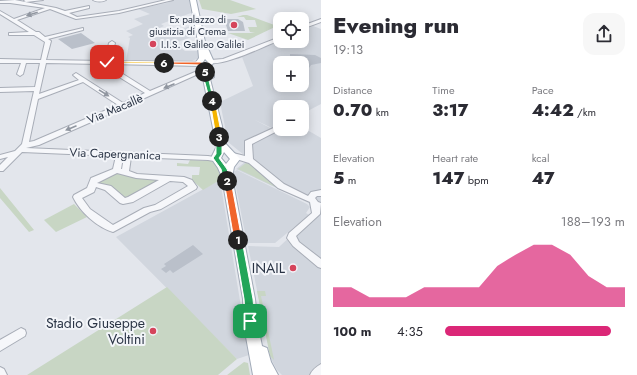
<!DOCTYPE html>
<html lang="en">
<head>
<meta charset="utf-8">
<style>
  :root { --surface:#fff; --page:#f7f7f7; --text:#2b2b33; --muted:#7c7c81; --accent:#db2777 }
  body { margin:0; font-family:Jost,sans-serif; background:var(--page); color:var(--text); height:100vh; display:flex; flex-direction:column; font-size:15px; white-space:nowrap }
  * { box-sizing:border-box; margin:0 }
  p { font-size:13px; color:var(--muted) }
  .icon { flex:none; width:22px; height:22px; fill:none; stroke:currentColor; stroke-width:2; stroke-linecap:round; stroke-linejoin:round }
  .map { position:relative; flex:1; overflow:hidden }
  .drawer { display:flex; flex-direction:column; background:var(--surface); width:316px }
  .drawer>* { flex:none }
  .fabs { position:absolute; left:273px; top:12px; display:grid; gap:8px }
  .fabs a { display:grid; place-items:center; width:36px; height:36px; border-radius:8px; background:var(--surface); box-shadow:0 2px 10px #0003; font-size:20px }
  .pin { position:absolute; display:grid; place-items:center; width:34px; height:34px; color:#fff; margin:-17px; border-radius:8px; box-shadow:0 2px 6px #0006 }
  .km { position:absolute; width:20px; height:20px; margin:-10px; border-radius:50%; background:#222; color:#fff; font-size:11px; line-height:20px; text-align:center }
  .round { display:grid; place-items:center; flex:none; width:42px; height:42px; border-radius:12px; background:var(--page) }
  .overview { display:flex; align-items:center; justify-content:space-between; height:68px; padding:0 12px }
  h1 { font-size:22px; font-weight:800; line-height:30px }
  .figures { display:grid; grid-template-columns:repeat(3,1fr); gap:6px; height:68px; padding:4px 12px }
  .figures div { display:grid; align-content:center }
  .figures b { font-size:17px; font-weight:800 }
  .figures small { font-size:11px; font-weight:400 }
  .figures p { font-size:11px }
  .chart { height:112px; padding:8px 12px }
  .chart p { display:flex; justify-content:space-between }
  .chart svg { width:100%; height:72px; margin-top:4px; fill:var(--accent); opacity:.7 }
  ul { padding:0 12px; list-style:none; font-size:13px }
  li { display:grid; grid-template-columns:64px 48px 1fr; align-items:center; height:30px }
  li i { height:10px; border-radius:5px; background:var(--accent) }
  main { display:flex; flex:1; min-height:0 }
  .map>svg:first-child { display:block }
</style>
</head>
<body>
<main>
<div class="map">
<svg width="321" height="375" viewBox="0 0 321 375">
  <rect width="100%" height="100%" fill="#e3e6ec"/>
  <!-- built -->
  <path fill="#d1d6de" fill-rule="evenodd" d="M 173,0 L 189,0 L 191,13 L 161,24 L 164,26 L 153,31 L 163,36 L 193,25 L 194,36 L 175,43 L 185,51 L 198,51 L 199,58 L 192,61 L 126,61 L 130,38 L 128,37 L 133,35 L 126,31 L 143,24 L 134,19 L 150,14 L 138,9 L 167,3 Z
    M 313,26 L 321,29 L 321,104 L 302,114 L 302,107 L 280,107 L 280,124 L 272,128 L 251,118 L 276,131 L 280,129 L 302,129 L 302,127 L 321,138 L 321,366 L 312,375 L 282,375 L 277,370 L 271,359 L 248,246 L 279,247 L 313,215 L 309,203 L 236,169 L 245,162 L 244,155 L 228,142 L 220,102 L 253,86 L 242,57 L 280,41 L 302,41 L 302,31 ZM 280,63 L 302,63 L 302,85 L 280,85 Z
    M 237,170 L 307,204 L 310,207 L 306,213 L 309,215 L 275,243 L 247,243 L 233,172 Z
    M 220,180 L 249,355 L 237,359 L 116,237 Z"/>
  <!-- green -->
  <path fill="#c8d6c4" d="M 199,0 L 230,0 L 256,9 L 231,14 L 202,9 Z
    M 243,15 L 247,15 L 277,26 L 248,40 L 228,33 L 255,33 L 250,32 L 248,27 L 257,27 L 255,20 L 246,20 L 244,17 L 237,17 Z
    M 190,160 L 211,161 L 218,166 L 220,180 L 203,190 L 192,180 L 192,175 L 199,175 L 200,167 L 177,166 L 177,163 L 188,164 Z
    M 246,163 L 254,165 L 266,178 L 282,190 L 238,169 Z
    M 111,173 L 162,180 L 126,200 L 96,184 L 97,180 Z
    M 0,188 L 34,230 L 29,232 L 0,198 Z
    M 74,204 L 87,217 L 56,232 L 44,220 Z
    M 167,287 L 237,359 L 218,375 L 27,375 Z
    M 257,291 L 265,291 L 266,296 L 261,296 L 274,360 L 270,356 Z
    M 244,362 L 248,363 L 250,375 L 227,375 Z"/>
  <!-- building -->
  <path fill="#bac0ca" d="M 227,19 L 238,19 L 243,22 L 245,31 L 228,31 L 225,22 L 227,22 Z
    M 81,33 L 95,43 L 72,49 L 58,39 Z
    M 290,54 L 315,55 L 321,58 L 321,63 L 311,65 L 309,68 L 302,66 L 302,61 L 290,57 Z
    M 193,245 L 203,254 L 173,273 L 170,270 L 166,273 L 161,269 L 166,266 L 164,264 Z"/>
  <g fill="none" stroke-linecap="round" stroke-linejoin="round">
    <defs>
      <path id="minor" d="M 15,0 L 56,8 L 65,11 L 89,6 L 89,8 L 69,13 L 77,17 L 119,11 L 166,0 L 173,0 L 119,13 L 76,19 L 50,9 L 17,20 L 36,32 L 39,32 L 45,37 L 83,28 L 83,30 L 48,39 L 51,41 L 46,60 L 105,61 L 109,43 L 112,41 L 115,43 L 110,61 L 201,62 L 204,64 L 201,66 L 107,64 L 150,91 L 202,69 L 207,70 L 127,106 L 126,107 L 123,108 L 39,145 L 26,148 L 208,156 L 220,158 L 221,160 L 220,162 L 208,160 L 131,157 L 129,171 L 137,174 L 184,177 L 192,180 L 197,187 L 196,189 L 161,209 L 150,212 L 113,232 C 97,227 80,212 73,197 L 74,195 L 87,188 L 91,178 L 113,169 L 116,156 L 22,152 L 3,171 L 0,171 L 0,165 L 8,157 L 0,159 L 0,155 L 15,151 L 22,144 L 34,91 L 0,92 L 0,88 L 35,87 L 40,63 L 26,63 L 23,74 L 20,76 L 17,74 L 21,63 L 0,63 L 0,59 L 41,60 L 45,42 L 34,35 L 9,35 L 9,33 L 11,33 L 29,32 L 0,14 L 0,11 L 14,19 L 45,8 L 10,3 L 0,3 L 0,1 ZM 46,63 L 101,64 L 103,67 L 145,93 L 123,103 L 76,73 L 73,75 L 79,80 L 39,94 ZM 83,82 L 118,105 L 34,141 L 29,142 L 38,99 ZM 123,157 L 124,157 L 122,169 L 121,169 ZM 117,173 L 136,178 L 159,180 L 128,197 L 125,198 L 111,186 L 97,183 ZM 170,181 L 183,182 L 188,186 L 155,205 L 144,208 L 113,225 L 90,209 L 82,198 L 94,192 L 96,187 L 105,190 L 120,203 L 123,204 L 133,202 Z
        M 25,0 L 43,0 L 26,2 L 24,1 Z
        M 93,0 L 106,0 C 103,2 96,2 93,0 Z
        M 321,19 L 321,22 L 302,29 L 302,26 Z
        M 280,37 L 280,40 C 267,45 219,69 208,62 L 211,60 L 223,59 Z
        M 280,125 L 280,129 L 281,129 L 252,144 L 253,159 L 284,184 L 308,196 L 311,192 L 321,190 L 321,196 L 317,196 L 315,198 L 318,202 L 321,203 L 320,214 L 296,236 L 299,242 L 321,259 L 321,268 L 318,267 L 293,246 L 287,238 L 289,233 L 312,213 L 310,202 L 278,188 L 249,163 L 230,157 L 229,155 L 233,153 L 245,156 L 245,141 Z
        M 21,328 L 25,330 L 26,333 L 25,336 L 0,351 L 0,340 Z
        M 321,364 L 321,375 L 310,375 C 312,370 316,367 321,364 Z
        M 0,367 L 4,369 L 7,375 L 0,375 Z"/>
      <path id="major" d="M 190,0 L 196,0 L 205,42 L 214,62 L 211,66 L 214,77 L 210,79 L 222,126 L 224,142 L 240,159 L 234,167 L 232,177 L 255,299 L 258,326 L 262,346 L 267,348 L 271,362 L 278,375 L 253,375 L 244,326 L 243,299 L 222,177 L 218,168 L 211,158 L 216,148 L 215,138 L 201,68 L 196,62 L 199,58 L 197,36 ZM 205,59 L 208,62 L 205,65 L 203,62 ZM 224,152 L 230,159 L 226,164 L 221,158 Z"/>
    </defs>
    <!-- minor casing -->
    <use href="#minor" stroke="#a8adb7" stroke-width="2"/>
    <!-- major casing -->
    <use href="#major" stroke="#a2abb8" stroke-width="2"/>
    <!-- minor -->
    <use href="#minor" fill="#f6f7fa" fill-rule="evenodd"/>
    <!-- major -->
    <use href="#major" fill="#fff" fill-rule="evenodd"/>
  </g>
  <!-- one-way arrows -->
  <defs><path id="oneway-solid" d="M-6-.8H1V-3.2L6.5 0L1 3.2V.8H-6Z"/></defs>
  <g fill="#9096a0">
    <use href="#oneway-solid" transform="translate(32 14) rotate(162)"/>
    <use href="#oneway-solid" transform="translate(169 86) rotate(157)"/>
    <use href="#oneway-solid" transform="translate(104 93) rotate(32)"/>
    <use href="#oneway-solid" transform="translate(71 128) rotate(157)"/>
  </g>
  <!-- split-1 -->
  <path fill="#22a559" stroke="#fff" d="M 238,238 L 242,240 L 253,299 L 255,321 L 250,325 L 246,321 L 244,299 L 234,240 Z"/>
  <!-- split-2 -->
  <path fill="#f0652b" stroke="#fff" d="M 227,179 L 231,181 L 242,240 L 238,243 L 234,240 L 224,181 Z"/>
  <!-- split-3 -->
  <path fill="#22a559" stroke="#fff" d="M 219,135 L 222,137 L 222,154 L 219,158 L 227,169 L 231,181 L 227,183 L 224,181 L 221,169 L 213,158 L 216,154 L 216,137 Z"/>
  <!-- split-4 -->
  <path fill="#f5b400" stroke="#fff" d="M 212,99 L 215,101 L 222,137 L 219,139 L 216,137 L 210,101 Z"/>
  <!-- split-5 -->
  <path fill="#22a559" stroke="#fff" d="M 205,70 L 207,72 L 214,102 L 210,101 L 202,72 Z"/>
  <!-- split-6 -->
  <path fill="#f0652b" stroke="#fff" d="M 162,62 L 201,62 L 207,72 L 203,73 L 200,65 L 164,64 Z"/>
  <!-- split-7 -->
  <path fill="#f5b400" stroke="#fff" d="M 107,61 L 164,62 L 166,63 L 105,63 Z"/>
  <!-- markers -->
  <g fill="#d5445b" stroke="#f3f5f9" stroke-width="1.5">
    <circle cx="234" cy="25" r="4"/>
    <circle cx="153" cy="44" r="4"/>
    <circle cx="293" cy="268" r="4"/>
    <circle cx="153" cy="331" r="4"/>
  </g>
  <g text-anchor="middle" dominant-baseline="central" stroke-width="4" stroke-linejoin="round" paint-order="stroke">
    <!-- far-poi labels -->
    <g font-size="10" fill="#2a3445" stroke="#f3f5f9" text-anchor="end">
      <text x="226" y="19">Ex palazzo di<tspan x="226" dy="12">giustizia di Crema</tspan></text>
      <text x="161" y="44" text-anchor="start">I.I.S. Galileo Galilei</text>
    </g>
    <!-- street labels -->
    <g font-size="12" fill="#2a3445" stroke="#f3f5f9">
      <text transform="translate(115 109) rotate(-23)">Via Macallè</text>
      <text transform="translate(115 154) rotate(2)">Via Capergnanica</text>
    </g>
    <!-- near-poi labels -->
    <g font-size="14" fill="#2a3445" stroke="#f3f5f9" text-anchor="end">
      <text x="285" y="268">INAIL</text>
      <text x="145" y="323">Stadio Giuseppe<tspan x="145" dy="16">Voltini</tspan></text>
    </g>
  </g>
</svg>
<div class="fabs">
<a><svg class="icon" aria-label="locate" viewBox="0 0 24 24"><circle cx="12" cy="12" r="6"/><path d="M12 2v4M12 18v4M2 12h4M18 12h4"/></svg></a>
<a>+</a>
<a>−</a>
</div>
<div class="pin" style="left:250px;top:321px;background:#1e9e55"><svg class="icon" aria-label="arrive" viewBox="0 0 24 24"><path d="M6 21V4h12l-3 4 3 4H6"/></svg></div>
<div class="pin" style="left:107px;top:62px;background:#d93025"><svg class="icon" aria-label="check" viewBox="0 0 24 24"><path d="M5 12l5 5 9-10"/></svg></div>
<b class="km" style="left:238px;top:240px">1</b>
<b class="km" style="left:227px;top:181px">2</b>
<b class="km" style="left:219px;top:137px">3</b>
<b class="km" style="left:212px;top:101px">4</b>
<b class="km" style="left:205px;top:72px">5</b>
<b class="km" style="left:164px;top:63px">6</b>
</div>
<section class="drawer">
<div class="overview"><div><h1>Evening run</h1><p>19:13</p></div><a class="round"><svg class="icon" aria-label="share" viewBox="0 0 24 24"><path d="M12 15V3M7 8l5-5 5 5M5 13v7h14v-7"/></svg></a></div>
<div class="figures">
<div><p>Distance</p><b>0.70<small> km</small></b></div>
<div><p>Time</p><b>3:17</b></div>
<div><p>Pace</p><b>4:42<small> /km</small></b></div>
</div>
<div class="figures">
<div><p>Elevation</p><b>5<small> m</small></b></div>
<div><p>Heart rate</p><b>147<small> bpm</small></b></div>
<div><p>kcal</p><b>47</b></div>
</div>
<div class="chart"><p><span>Elevation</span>188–193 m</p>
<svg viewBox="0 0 160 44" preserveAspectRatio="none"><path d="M0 44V32L10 32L20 38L30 38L40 38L50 32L60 32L70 32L80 32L90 19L100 12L110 6L120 6L130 12L140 25L150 32L160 32V44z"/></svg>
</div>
<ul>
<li><b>100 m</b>4:35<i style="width:92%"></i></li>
</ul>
</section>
</main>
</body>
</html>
